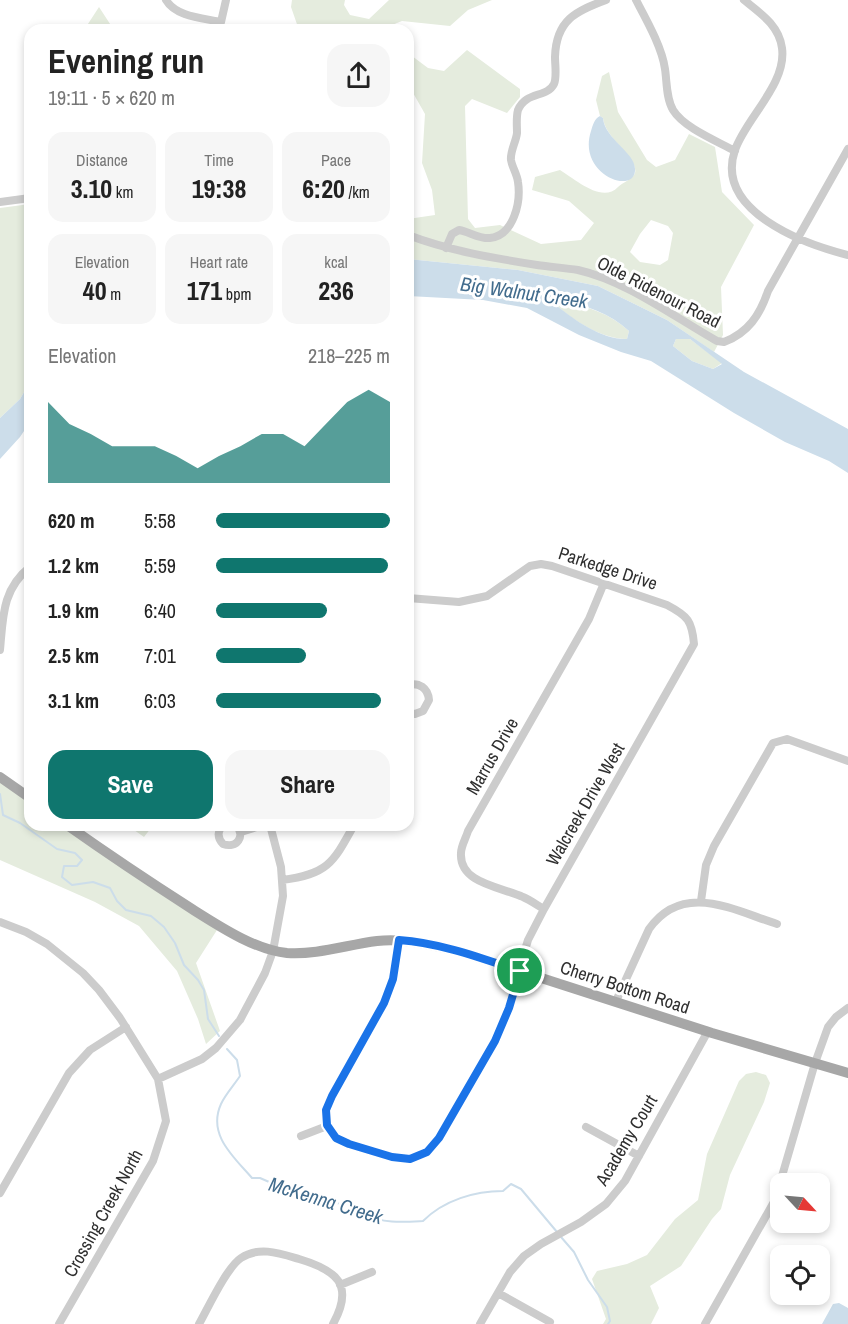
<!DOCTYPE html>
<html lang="en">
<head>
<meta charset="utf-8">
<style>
  :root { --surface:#fff; --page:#f6f6f6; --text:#222; --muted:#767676; --accent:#0f766e }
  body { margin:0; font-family:"Archivo Narrow",sans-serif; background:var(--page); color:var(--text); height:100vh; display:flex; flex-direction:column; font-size:22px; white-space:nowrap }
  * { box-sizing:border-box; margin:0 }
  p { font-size:20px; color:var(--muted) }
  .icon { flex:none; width:33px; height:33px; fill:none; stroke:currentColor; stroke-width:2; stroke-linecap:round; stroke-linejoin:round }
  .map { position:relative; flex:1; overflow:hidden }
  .sheet { position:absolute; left:24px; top:24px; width:390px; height:807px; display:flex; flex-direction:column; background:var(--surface); border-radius:18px; box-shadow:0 3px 9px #0003 }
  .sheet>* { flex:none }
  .needle { width:39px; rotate:116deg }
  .controls { position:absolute; left:770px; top:1173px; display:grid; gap:12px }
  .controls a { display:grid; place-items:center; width:60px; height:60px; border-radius:12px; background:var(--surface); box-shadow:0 3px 9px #0003; font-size:30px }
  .pin { position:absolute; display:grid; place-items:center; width:51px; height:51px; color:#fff; margin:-26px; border:3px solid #fff; border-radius:50%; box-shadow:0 2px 6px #0007 }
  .round { display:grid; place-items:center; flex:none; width:63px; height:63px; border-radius:18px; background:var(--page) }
  .head { display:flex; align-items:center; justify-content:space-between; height:102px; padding:0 24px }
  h1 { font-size:33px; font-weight:700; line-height:45px }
  .figures { display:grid; grid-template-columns:repeat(3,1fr); gap:9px; height:102px; padding:6px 24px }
  .figures div { display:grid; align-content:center; border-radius:15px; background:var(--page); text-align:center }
  .figures b { font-size:26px; font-weight:700 }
  .figures small { font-size:16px; font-weight:400 }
  .figures p { font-size:16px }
  .chart { height:168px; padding:12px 24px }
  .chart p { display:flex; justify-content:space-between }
  .chart svg { width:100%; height:108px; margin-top:6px; fill:var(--accent); opacity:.7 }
  .primary-button { display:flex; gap:12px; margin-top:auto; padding:12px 24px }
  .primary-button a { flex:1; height:69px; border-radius:18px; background:var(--accent); color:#fff; font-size:24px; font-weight:700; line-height:69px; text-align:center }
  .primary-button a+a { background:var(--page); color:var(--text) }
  ul { padding:0 24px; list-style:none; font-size:20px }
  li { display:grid; grid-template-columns:96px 72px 1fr; align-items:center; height:45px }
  li i { height:15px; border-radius:8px; background:var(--accent) }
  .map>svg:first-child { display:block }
</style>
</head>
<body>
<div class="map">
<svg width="848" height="1324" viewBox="0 0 848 1324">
  <rect width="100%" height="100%" fill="#fff"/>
  <!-- green -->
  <path fill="#e5ecde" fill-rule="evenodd" d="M 292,0 L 345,0 L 344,5 L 350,15 L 369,19 L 389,0 L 492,0 L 468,10 L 450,26 L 402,21 L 387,27 L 387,30 L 299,30 L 291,7 Z
    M 99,7 L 114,30 L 84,30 Z
    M 467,50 L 520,89 L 520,97 L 507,113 L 472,99 L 465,106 L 468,219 L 475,228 L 500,225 L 541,244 L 581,240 L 594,223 L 569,201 L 532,190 L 535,177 L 560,170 C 575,179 602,204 618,187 C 622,183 634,178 635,173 C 639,158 605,139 603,118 L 600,116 L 596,100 L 602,76 L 609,72 L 618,112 L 647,160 L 656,167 L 675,160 L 689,134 L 715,147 L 722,192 L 754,225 L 721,287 L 723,335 L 714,352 L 667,320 L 598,286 L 518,270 L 408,259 L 408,219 L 435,215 L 432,190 L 422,163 L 425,114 L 408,84 L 408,53 L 428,68 L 444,71 ZM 651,220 L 668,226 L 673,233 L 668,260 L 660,265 L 640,262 L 630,252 L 640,234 Z
    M 30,204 L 30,382 L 20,399 L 0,418 L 0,208 Z
    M 560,301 C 585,305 611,314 629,331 L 627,339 C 602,339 576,322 557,306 Z
    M 676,339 L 690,339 L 722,363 L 713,369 L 692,361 L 673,346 Z
    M 0,782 L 30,803 L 30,825 L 62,825 L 217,930 L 196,963 L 220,1031 L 206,1044 L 198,1019 L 177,971 L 139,926 L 95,902 L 0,860 Z
    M 127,825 L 146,825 L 151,828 L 144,837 Z
    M 756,1072 L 766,1075 L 770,1083 L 764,1102 L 730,1175 L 721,1209 L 712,1219 L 681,1266 L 650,1286 L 659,1308 L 651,1324 L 603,1324 L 606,1319 L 592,1279 L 597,1271 L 627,1264 L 647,1255 L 675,1219 L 698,1200 L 707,1154 L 739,1081 L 746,1074 Z"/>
  <!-- water -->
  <path fill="#ccddea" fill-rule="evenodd" d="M 600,116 L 603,118 C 605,140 637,153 635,171 C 633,195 577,174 591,131 C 593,125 594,119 600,116 Z
    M 408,259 L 518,270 L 598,286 L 667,320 L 744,372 L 848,429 L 848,473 L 829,461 L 785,442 L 734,413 L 651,361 L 621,352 L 579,335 L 527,308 L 483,300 L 408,296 ZM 560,301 C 584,304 611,314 629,331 L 627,339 C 603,340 576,321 557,306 ZM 676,339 L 690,339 L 722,364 L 713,369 L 692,361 L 673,346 Z
    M 30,382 L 30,422 L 20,437 L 0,459 L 0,418 L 20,399 Z
    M 839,1303 L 848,1308 L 848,1324 L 822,1324 L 833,1304 Z"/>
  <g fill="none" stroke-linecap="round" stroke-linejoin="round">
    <!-- stream -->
    <path stroke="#ccddea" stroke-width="2" d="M 0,794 L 3,815 L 20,823 L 57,849 L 75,853 L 82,860 L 77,866 L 64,866 L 62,877 L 72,885 L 93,882 L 110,888 L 117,901 L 126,910 L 151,916 L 164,927 L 175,943 L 184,965 L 198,980 L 204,990 L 208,1019 L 219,1036
      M 227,1049 L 237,1060 L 240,1076 C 234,1085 225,1095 221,1104 C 207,1135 234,1157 252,1178 L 260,1178 L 292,1192 L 306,1193 L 340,1204 L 355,1204 C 358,1207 362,1212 365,1214 C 382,1224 405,1222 423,1221 C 444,1200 475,1191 503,1191 L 511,1184 L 521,1189 L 557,1232
      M 561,1237 L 574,1252 L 588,1280 L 607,1307 L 610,1321 L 608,1324"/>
    <!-- minor -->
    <path stroke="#ccc" stroke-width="8" d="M 166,0 C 176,17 203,18 221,22 L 226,0
      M 636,0 C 646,19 662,47 665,69 C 667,82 666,98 673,110 C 684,128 717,141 735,151
      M 744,0 C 760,13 779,25 782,48 C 787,84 746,118 735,150 C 714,211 804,244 848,255
      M 0,202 L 30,198
      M 408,235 C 450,251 493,258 537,265 C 551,267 565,268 578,270 C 627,281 674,317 717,341 L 724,342 C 748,333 760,315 768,291 L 848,149
      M 446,248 L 452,234 L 459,230 C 470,232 479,239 490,238 C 514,235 521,202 518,182 C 517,174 512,167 511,160 C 510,151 516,142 517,133 C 517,126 516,117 518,110 C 526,91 547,98 554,84 C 557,77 555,65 555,57 C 556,20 576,11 606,0
      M 0,650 C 3,618 2,589 30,567
      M 408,670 L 410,684
      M 408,685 C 419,682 428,688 429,700 L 423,711 L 415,714 L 408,713
      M 224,825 C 217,830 217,838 223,844 C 237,849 246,836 236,825
      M 241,832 L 263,825
      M 282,880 C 328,874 333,863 354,825
      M 701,901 L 706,865 L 714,846 L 773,743 L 787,739 L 848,761
      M 544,909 C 537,905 530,900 523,897 C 502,887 459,884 461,853 C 461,846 466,838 468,831 L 589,619 L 604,583
      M 0,922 L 26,932 L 47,944 L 83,973 L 99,990 L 120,1018 L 158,1079 L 166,1121 L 153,1161 L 59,1324
      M 616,1001 L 649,929 C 683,881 733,910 777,924
      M 158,1079 L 202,1059 L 216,1048 L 240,1020 L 265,973 L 273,951 L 283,896 L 281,867 L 270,825
      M 327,1126 C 330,1129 333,1134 336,1137 C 347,1147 399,1162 413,1158 C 425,1154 431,1148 439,1138 L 502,1027 L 528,940 L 544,909 L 694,644 C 692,621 688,616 667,605 L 552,566 L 541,564 L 530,566 L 487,596 L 459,602 L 408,598
      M 327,1126 L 326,1110 L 331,1096 L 384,1003 L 393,979 L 399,940
      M 586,1127 L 639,1156
      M 301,1136 L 327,1126
      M 0,1193 L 69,1073 L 90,1050 L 126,1027
      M 340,1285 L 372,1272
      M 498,1293 L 550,1322
      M 199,1324 C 208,1308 227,1267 241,1258 C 259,1246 279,1253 299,1259 C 336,1270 355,1284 333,1324
      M 480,1324 L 510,1272 L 524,1256 L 541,1244 L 581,1222 L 606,1204 L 625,1181 L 708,1031
      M 705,1324 L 775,1200 L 815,1063 L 828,1027 L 836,1017 L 848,1008"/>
    <!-- major -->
    <path stroke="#a7a7a7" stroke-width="10" d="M 0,777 L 30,798
      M 67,825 C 108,854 150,882 192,909 C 219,926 255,950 287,953 C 317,955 346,945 377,941 C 405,938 431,945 458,951 L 712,1033 L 848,1073"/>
  </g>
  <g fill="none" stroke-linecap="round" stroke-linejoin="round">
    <defs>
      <path id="route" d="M 399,940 C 441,943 481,958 520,971 L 509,1008 L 495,1041 L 439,1138 L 427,1152 L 410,1159 L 392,1157 L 349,1144 L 336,1138 L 327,1125 L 326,1110 L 332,1096 L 384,1003 L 393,979 Z"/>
    </defs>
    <!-- route casing -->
    <use href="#route" stroke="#fff" stroke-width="12"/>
    <!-- route -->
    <use href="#route" stroke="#1a73e8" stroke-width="8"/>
  </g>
  <g text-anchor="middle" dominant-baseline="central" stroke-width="6" stroke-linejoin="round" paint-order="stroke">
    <!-- street labels -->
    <g font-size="18" fill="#2f2f2f" stroke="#fff">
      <text transform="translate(659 292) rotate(27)">Olde Ridenour Road</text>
      <text transform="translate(608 568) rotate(18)">Parkedge Drive</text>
      <text transform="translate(492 756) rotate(-60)">Marrus Drive</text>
      <text transform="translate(585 804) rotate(-60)">Walcreek Drive West</text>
      <text transform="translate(625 987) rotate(18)">Cherry Bottom Road</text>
      <text transform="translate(626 1140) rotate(-59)">Academy Court</text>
      <text transform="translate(103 1213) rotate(-61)">Crossing Creek North</text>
    </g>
    <!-- water labels -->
    <g font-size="20" font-style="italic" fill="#426c8d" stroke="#fff">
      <text transform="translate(524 292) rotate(8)">Big Walnut Creek</text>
      <text transform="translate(326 1200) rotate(17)">McKenna Creek</text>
    </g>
  </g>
</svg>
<div class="controls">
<a><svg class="needle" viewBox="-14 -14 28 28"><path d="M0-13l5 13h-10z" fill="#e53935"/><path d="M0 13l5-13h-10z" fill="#767676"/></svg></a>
<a><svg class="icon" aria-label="locate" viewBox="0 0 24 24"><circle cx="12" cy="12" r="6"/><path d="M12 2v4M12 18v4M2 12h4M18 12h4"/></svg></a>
</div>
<div class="pin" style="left:520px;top:971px;background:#1e9e55"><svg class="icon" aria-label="arrive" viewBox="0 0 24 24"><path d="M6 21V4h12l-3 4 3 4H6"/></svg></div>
<section class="sheet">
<div class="head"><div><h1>Evening run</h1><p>19:11 · 5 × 620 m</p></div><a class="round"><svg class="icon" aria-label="share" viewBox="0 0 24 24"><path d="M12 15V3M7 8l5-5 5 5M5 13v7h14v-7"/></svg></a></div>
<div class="figures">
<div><p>Distance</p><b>3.10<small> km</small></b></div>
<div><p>Time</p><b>19:38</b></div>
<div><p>Pace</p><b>6:20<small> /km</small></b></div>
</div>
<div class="figures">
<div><p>Elevation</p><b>40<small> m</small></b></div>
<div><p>Heart rate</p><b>171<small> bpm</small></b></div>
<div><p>kcal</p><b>236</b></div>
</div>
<div class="chart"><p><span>Elevation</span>218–225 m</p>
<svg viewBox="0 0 160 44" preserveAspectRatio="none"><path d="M0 44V11L10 20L20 24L30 29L40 29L50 29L60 33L70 38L80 33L90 29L100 24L110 24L120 29L130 20L140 11L150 6L160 11V44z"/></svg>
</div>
<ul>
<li><b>620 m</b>5:58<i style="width:100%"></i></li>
<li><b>1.2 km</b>5:59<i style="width:99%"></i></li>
<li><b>1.9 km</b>6:40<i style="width:64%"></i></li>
<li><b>2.5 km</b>7:01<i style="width:52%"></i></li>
<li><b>3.1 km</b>6:03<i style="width:95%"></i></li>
</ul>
<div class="primary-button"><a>Save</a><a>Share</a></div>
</section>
</div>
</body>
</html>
